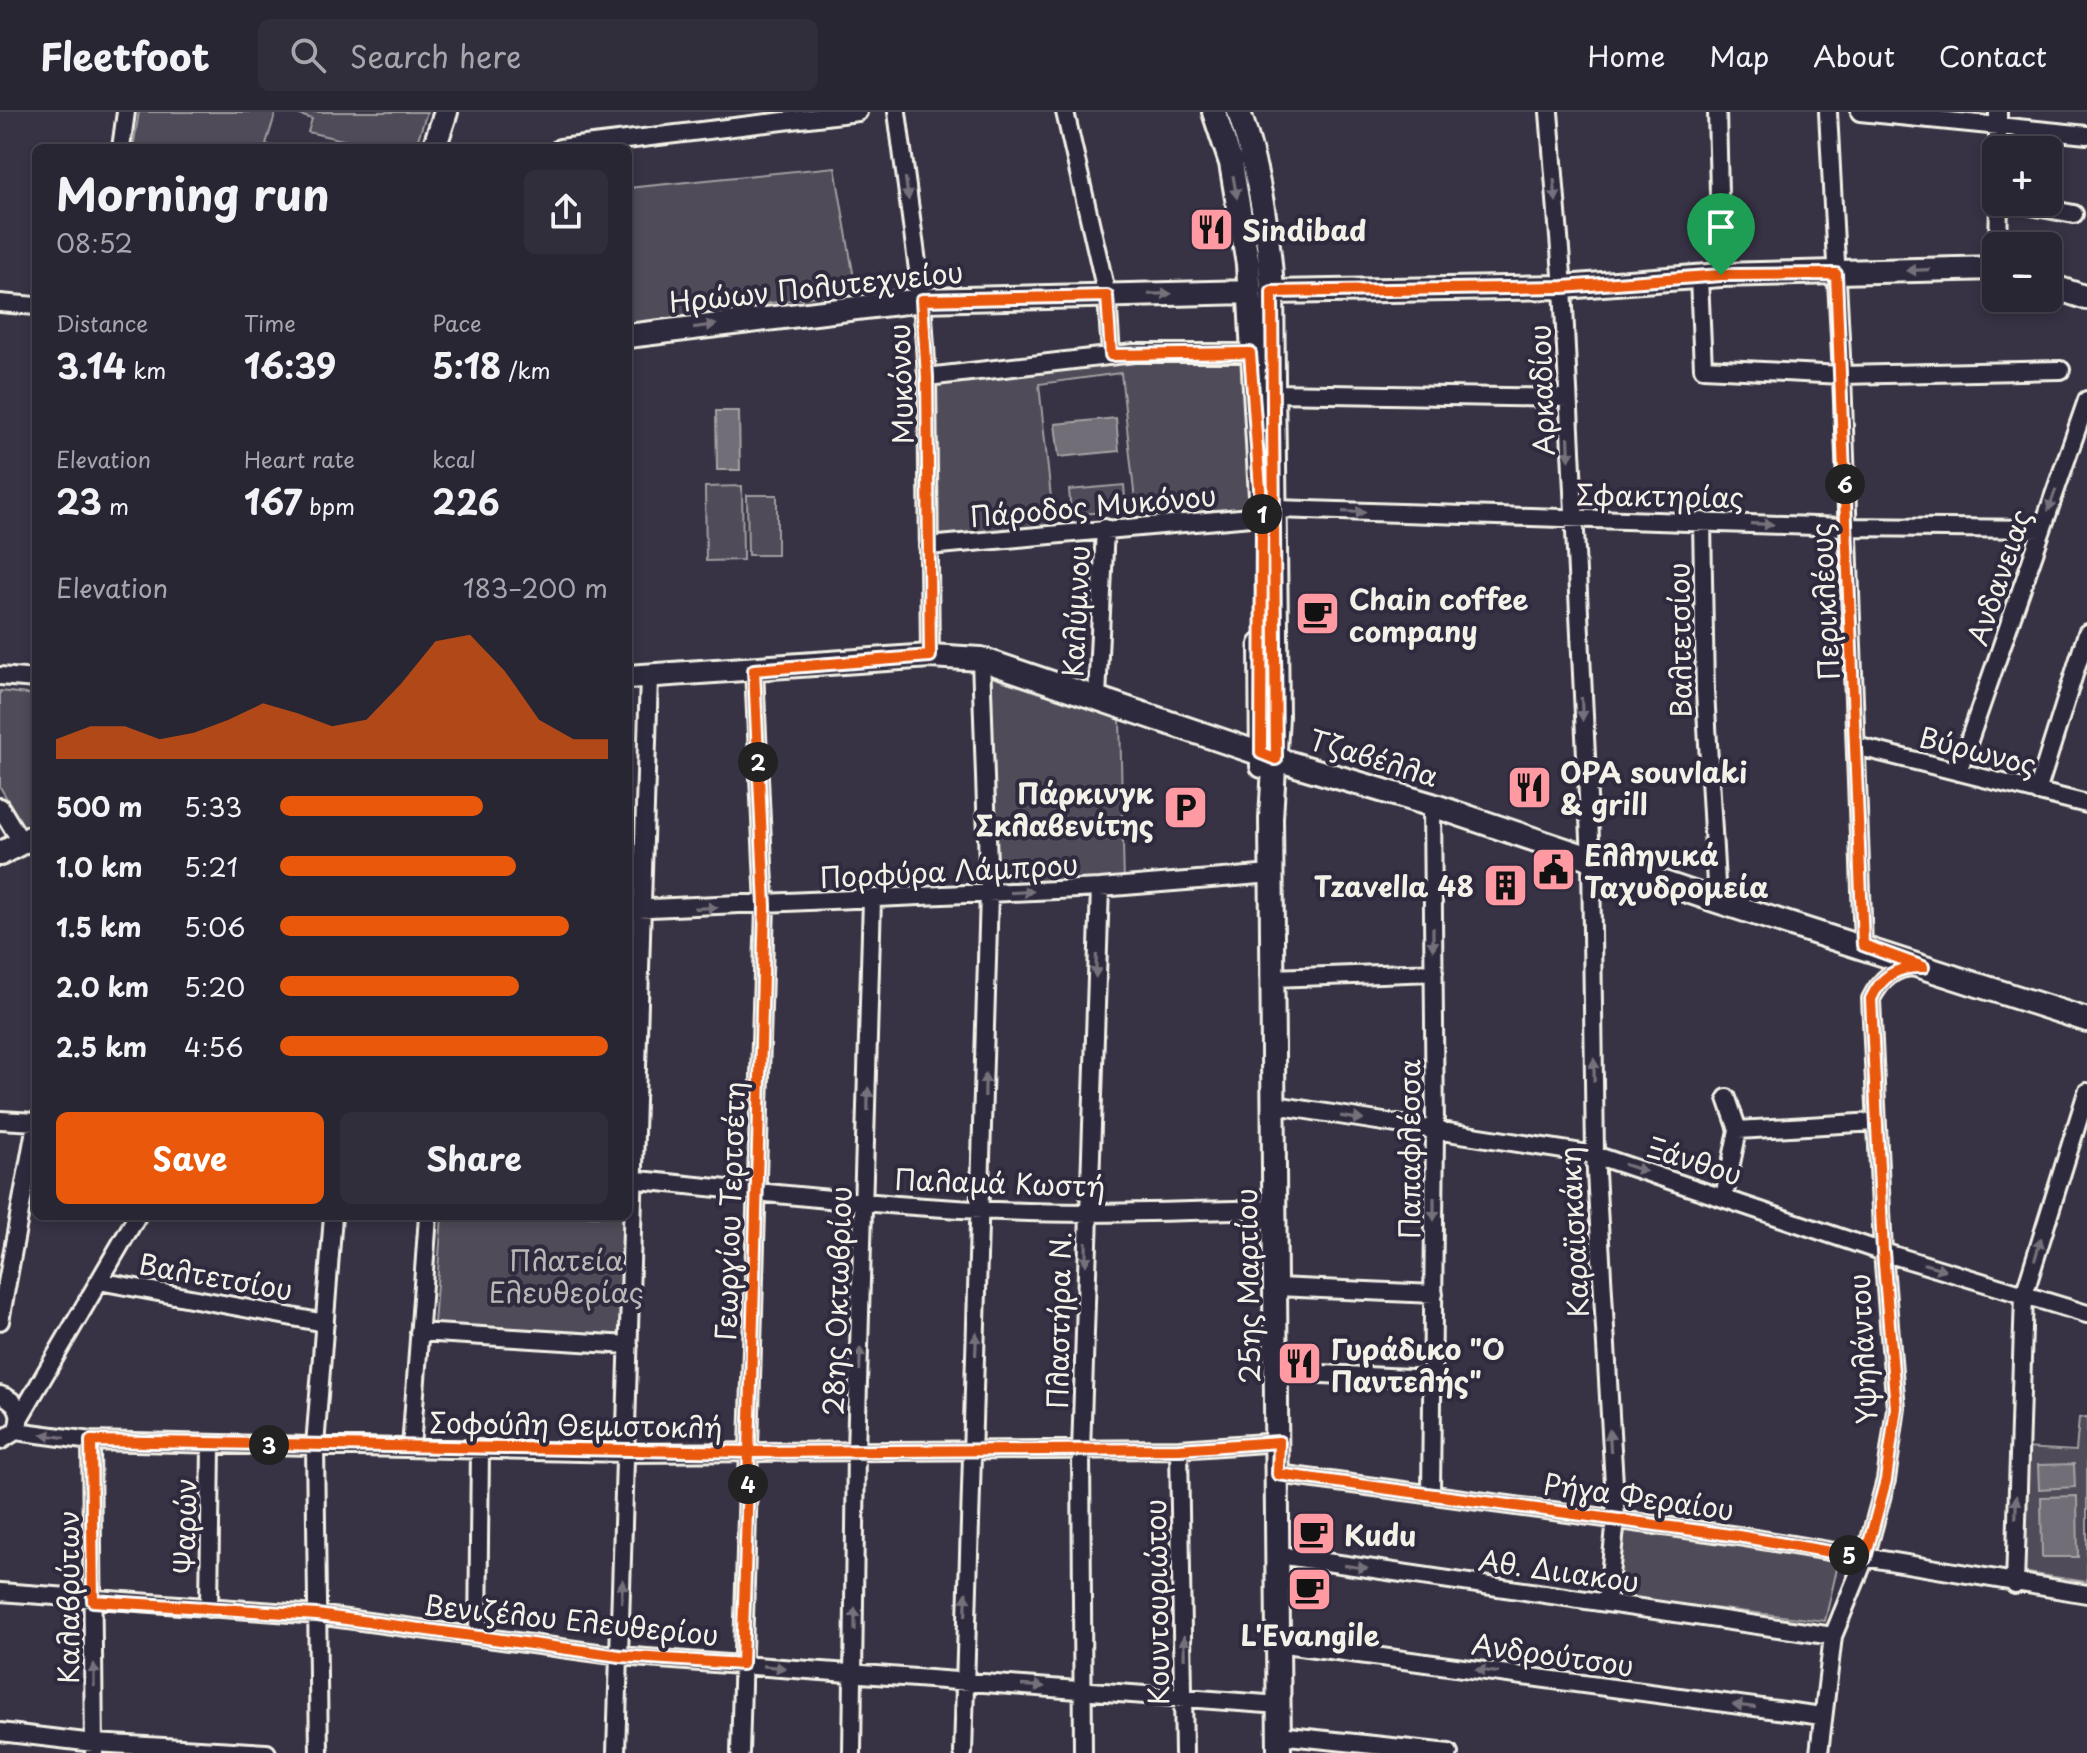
<!DOCTYPE html>
<html lang="en">
<head>
<meta charset="utf-8">
<style>
  :root { --surface:#292633; --page:#312e3b; --text:#f1f3f6; --muted:#a5a5ac; --line:#45434e; --accent:#ea580c }
  body { margin:0; font-family:"Playpen Sans",sans-serif; background:var(--page); color:var(--text); height:100vh; display:flex; flex-direction:column; font-size:30px; white-space:nowrap }
  * { box-sizing:border-box; margin:0 }
  p { font-size:26px; color:var(--muted) }
  .icon { flex:none; width:44px; height:44px; fill:none; stroke:currentColor; stroke-width:2; stroke-linecap:round; stroke-linejoin:round }
  .map { position:relative; flex:1; overflow:hidden }
  .drawer { position:absolute; left:32px; top:32px; width:600px; height:1076px; display:flex; flex-direction:column; background:var(--surface); border-radius:12px; box-shadow:0 4px 12px #0003,0 0 0 2px var(--line) }
  .drawer>* { flex:none }
  .tools { position:absolute; left:1982px; top:24px; display:grid; gap:16px }
  .tools a { display:grid; place-items:center; width:80px; height:80px; border-radius:12px; background:var(--surface); box-shadow:0 4px 12px #0003,0 0 0 2px var(--line); font-size:40px }
  .pin { position:absolute; display:grid; place-items:center; width:68px; height:68px; color:#fff; margin:-82px -34px; border-radius:50% 50% 50% 0; rotate:-45deg; box-shadow:0 0 8px #0007 }
  .pin .icon { rotate:45deg }
  .km { position:absolute; width:40px; height:40px; margin:-20px; border-radius:50%; background:#222; color:#fff; font-size:22px; line-height:40px; text-align:center }
  .round { display:grid; place-items:center; flex:none; width:84px; height:84px; border-radius:12px; background:var(--page) }
  .head { display:flex; align-items:center; justify-content:space-between; height:136px; padding:0 24px }
  h1 { font-size:44px; font-weight:700; line-height:60px }
  .figures { display:grid; grid-template-columns:repeat(3,1fr); gap:12px; height:136px; padding:8px 24px }
  .figures div { display:grid; align-content:center }
  .figures b { font-size:34px; font-weight:700 }
  .figures small { font-size:22px; font-weight:400 }
  .figures p { font-size:22px }
  .chart { height:224px; padding:16px 24px }
  .chart p { display:flex; justify-content:space-between }
  .chart svg { width:100%; height:144px; margin-top:8px; fill:var(--accent); opacity:.7 }
  .primary-button { display:flex; gap:16px; margin-top:auto; padding:16px 24px }
  .primary-button a { flex:1; height:92px; border-radius:12px; background:var(--accent); color:#fff; font-size:32px; font-weight:700; line-height:92px; text-align:center }
  .primary-button a+a { background:var(--page); color:var(--text) }
  ul { padding:0 24px; list-style:none; font-size:26px }
  li { display:grid; grid-template-columns:128px 96px 1fr; align-items:center; height:60px }
  li i { height:20px; border-radius:10px; background:var(--accent) }
  header { display:flex; align-items:center; gap:48px; box-sizing:border-box; height:112px; padding:0 40px; background:var(--surface); border-bottom:2px solid var(--line) }
  header strong { font-size:38px }
  nav { display:flex; gap:44px; margin-inline-start:auto; font-size:28px }
  .search { width:560px; height:72px; background:var(--page); display:flex; align-items:center; gap:20px; box-sizing:border-box; padding:0 28px; border-radius:12px; color:var(--muted); font-size:30px }
  .map>svg:first-child { display:block }
</style>
</head>
<body>
<header>
<strong>Fleetfoot</strong>
<div class="search"><svg class="icon" aria-label="search" viewBox="0 0 24 24"><circle cx="10" cy="10" r="6"/><path d="M15 15l6 6"/></svg>Search here</div>
<nav><a>Home</a><a>Map</a><a>About</a><a>Contact</a></nav>
</header>
<div class="map">
<svg width="2087" height="1641" viewBox="0 0 2087 1641">
  <rect width="100%" height="100%" fill="#373244"/>
  <filter id="ink" filterUnits="userSpaceOnUse"><feTurbulence type="fractalNoise" baseFrequency=".0125" numOctaves="2"/><feDisplacementMap in="SourceGraphic" scale="16" xChannelSelector="R" yChannelSelector="G"/><feConvolveMatrix kernelMatrix="1 2 1 2 8 2 1 2 1" color-interpolation-filters="sRGB"/></filter>
  <g filter="url(#ink)">
    <!-- green -->
    <path fill="#504b59" stroke="#a29ea0" stroke-width="2" d="M 139,0 L 276,0 L 266,32 L 276,36 L 133,36 Z
      M 291,0 L 427,0 L 415,36 L 377,36 L 308,20 L 312,7 Z
      M 835,55 L 856,178 L 628,213 L 628,76 Z
      M 1250,241 L 1262,404 L 1138,416 L 1121,261 L 1039,272 L 1054,414 L 963,424 L 928,434 L 927,265 L 1111,243 Z
      M 1124,373 L 1126,398 L 1071,403 L 1069,378 Z
      M 742,374 L 743,448 L 706,449 L 705,375 Z
      M 747,383 L 777,383 L 777,443 L 748,443 Z
      M 988,564 L 1120,607 L 1124,772 L 994,776 Z
      M 0,579 L 36,583 L 36,708 L 24,715 L 0,675 Z
      M 442,1104 L 627,1104 L 621,1224 L 434,1212 Z
      M 2087,1305 L 2087,1470 L 2022,1460 L 2023,1336 L 2076,1339 L 2079,1306 Z
      M 1617,1414 L 1839,1448 L 1825,1509 L 1609,1484 Z"/>
    <!-- water -->
    <path fill="#726e77" stroke="#a6a2a4" stroke-width="2" d="M 716,299 L 739,299 L 740,358 L 717,358 Z
      M 1116,306 L 1119,339 L 1059,345 L 1055,312 Z
      M 2074,1352 L 2075,1375 L 2039,1377 L 2038,1353 Z
      M 2077,1384 L 2078,1445 L 2042,1445 L 2041,1385 Z"/>
    <g fill="none" stroke-linecap="round" stroke-linejoin="round">
      <defs>
        <path id="street" d="M 897,0 L 922,188 L 927,265 L 930,544
          M 1065,0 L 1107,184 L 1111,243
          M 1549,0 L 1563,175 L 1591,746 L 1595,1043 L 1616,1407 L 1607,1491
          M 1717,0 L 1721,163
          M 1828,0 L 1842,263 L 1863,833
          M 1860,0 L 2087,23
          M 1998,0 L 1998,38
          M 121,36 L 126,0
          M 560,36 L 858,0
          M 2010,90 L 2074,102
          M 1998,134 L 1999,90
          M 1699,166 L 1703,256 L 1842,263 L 2061,258
          M 0,191 L 36,194
          M 927,265 L 1134,241 L 1250,241
          M 1271,281 L 1567,286
          M 1276,397 L 1846,415 L 2042,417
          M 1702,409 L 1705,579 L 1717,789
          M 928,434 L 1262,404
          M 0,564 L 36,567
          M 1097,585 L 1105,416
          M 1856,634 L 2087,692
          M 1958,660 L 2087,288
          M 2037,680 L 2087,521
          M 0,695 L 22,731
          M 628,797 L 1100,776 L 1272,762
          M 1273,866 L 1434,860
          M 1275,993 L 1595,1043 L 1883,1140 L 2087,1202
          M 0,1008 L 36,1010
          M 1738,1018 L 1876,1010
          M 628,1067 C 781,1082 934,1101 1088,1101 C 1150,1101 1213,1098 1276,1097
          M 1724,1085 L 1738,1018 L 1727,986
          M 99,1169 L 325,1211
          M 1277,1175 L 1434,1182
          M 0,1209 L 36,1012
          M 419,1220 L 629,1233
          M 1278,1260 L 1432,1267
          M 0,1283 C 17,1288 24,1302 16,1319 L 0,1329
          M 20,1305 L 137,1104
          M 16,1319 L 91,1329 L 626,1341 L 1179,1337 L 1279,1330
          M 91,1329 L 94,1641
          M 411,1336 L 428,1104
          M 1179,1337 L 1184,1641
          M 1278,1362 L 1738,1424 L 2087,1482
          M 1431,1381 L 1435,1019 L 1432,693
          M 1278,1443 L 1833,1524
          M 2015,1473 L 2024,1183 L 2087,980
          M 0,1480 L 317,1503 L 620,1544 L 1280,1593
          M 209,1496 L 211,1332
          M 478,1524 L 480,1337
          M 1277,1531 L 1822,1604
          M 0,1620 L 94,1631 L 267,1641
          M 1279,1623 L 1449,1641
          M 319,1641 L 315,1334 L 333,1104
          M 616,1641 L 649,564
          M 740,1641 L 765,794 L 754,558
          M 852,1641 L 856,1340 L 872,787
          M 963,1641 L 989,782 L 981,547
          M 1083,1641 L 1081,1339 L 1100,776
          M 1819,1641 L 1833,1524 L 1865,1446 L 1886,1368 L 1896,1296 L 1883,1140 L 1871,887 C 1880,868 1895,854 1917,855"/>
        <path id="secondary" d="M 1214,0 L 1231,51 L 1248,152 L 1262,402
          M 1239,0 C 1258,58 1269,119 1272,180 L 1277,604 L 1271,706 L 1279,1641
          M 434,36 L 446,0
          M 2048,173 L 2087,186
          M 1272,180 L 1563,175 L 1721,163 L 1996,156
          M 628,224 L 922,188 L 1250,180
          M 1261,533 L 1262,654
          M 628,565 L 930,544 L 981,547 L 1276,647 L 1432,693 L 1717,789 L 2087,908
          M 0,742 L 36,723"/>
      </defs>
      <!-- street casing -->
      <use href="#street" stroke="#f4f1e8" stroke-width="22"/>
      <!-- secondary casing -->
      <use href="#secondary" stroke="#f4f1e8" stroke-width="28"/>
      <!-- street -->
      <use href="#street" stroke="#2f2a3d" stroke-width="16"/>
      <!-- secondary -->
      <use href="#secondary" stroke="#2f2a3d" stroke-width="22"/>
    </g>
    <!-- one-way arrows -->
    <defs><path id="oneway-solid" d="M-6-.8H1V-3.2L6.5 0L1 3.2V.8H-6Z" transform="scale(2)"/></defs>
    <g fill="#747079">
      <use href="#oneway-solid" transform="translate(1235 75) rotate(80)"/>
      <use href="#oneway-solid" transform="translate(907 77) rotate(82)"/>
      <use href="#oneway-solid" transform="translate(1555 78) rotate(85)"/>
      <use href="#oneway-solid" transform="translate(1918 158) rotate(178)"/>
      <use href="#oneway-solid" transform="translate(1160 182) rotate(-1)"/>
      <use href="#oneway-solid" transform="translate(705 214) rotate(-8)"/>
      <use href="#oneway-solid" transform="translate(1569 337) rotate(88)"/>
      <use href="#oneway-solid" transform="translate(2052 388) rotate(109)"/>
      <use href="#oneway-solid" transform="translate(1354 400) rotate(2)"/>
      <use href="#oneway-solid" transform="translate(1762 412) rotate(2)"/>
      <use href="#oneway-solid" transform="translate(1582 597) rotate(87)"/>
      <use href="#oneway-solid" transform="translate(1022 780) rotate(-3)"/>
      <use href="#oneway-solid" transform="translate(706 796) rotate(-2)"/>
      <use href="#oneway-solid" transform="translate(1433 827) rotate(90)"/>
      <use href="#oneway-solid" transform="translate(1096 854) rotate(92)"/>
      <use href="#oneway-solid" transform="translate(1594 958) rotate(-91)"/>
      <use href="#oneway-solid" transform="translate(985 973) rotate(-89)"/>
      <use href="#oneway-solid" transform="translate(868 987) rotate(-89)"/>
      <use href="#oneway-solid" transform="translate(1352 1006) rotate(9)"/>
      <use href="#oneway-solid" transform="translate(1635 1056) rotate(18)"/>
      <use href="#oneway-solid" transform="translate(1434 1097) rotate(90)"/>
      <use href="#oneway-solid" transform="translate(2038 1137) rotate(-73)"/>
      <use href="#oneway-solid" transform="translate(1086 1142) rotate(91)"/>
      <use href="#oneway-solid" transform="translate(1935 1155) rotate(17)"/>
      <use href="#oneway-solid" transform="translate(976 1232) rotate(-88)"/>
      <use href="#oneway-solid" transform="translate(860 1247) rotate(-88)"/>
      <use href="#oneway-solid" transform="translate(53 1324) rotate(-172)"/>
      <use href="#oneway-solid" transform="translate(1610 1329) rotate(-93)"/>
      <use href="#oneway-solid" transform="translate(2016 1395) rotate(-89)"/>
      <use href="#oneway-solid" transform="translate(1356 1455) rotate(8)"/>
      <use href="#oneway-solid" transform="translate(622 1479) rotate(-88)"/>
      <use href="#oneway-solid" transform="translate(966 1492) rotate(-88)"/>
      <use href="#oneway-solid" transform="translate(855 1507) rotate(-90)"/>
      <use href="#oneway-solid" transform="translate(1184 1535) rotate(-91)"/>
      <use href="#oneway-solid" transform="translate(774 1555) rotate(5)"/>
      <use href="#oneway-solid" transform="translate(1487 1559) rotate(-172)"/>
      <use href="#oneway-solid" transform="translate(94 1563) rotate(-90)"/>
      <use href="#oneway-solid" transform="translate(1033 1574) rotate(3)"/>
      <use href="#oneway-solid" transform="translate(1744 1594) rotate(-172)"/>
    </g>
  </g>
  <g fill="none" stroke-linecap="round" stroke-linejoin="round" filter="url(#ink)">
    <defs>
      <path id="route" d="M 1721,163 L 1563,175 L 1272,180 L 1276,647 L 1261,641 L 1262,404 L 1250,241 L 1111,243 L 1107,184 L 922,188 L 927,265 L 930,544 L 754,558 L 765,794 L 749,1340 L 91,1329 L 93,1489 L 317,1503 L 620,1544 L 742,1552 L 749,1340 L 1179,1337 L 1279,1330 L 1278,1362 L 1738,1424 L 1865,1446 L 1886,1368 L 1896,1296 L 1883,1140 L 1871,887 C 1881,864 1898,854 1923,855 L 1863,833 L 1836,162 L 1721,163"/>
    </defs>
    <!-- route casing -->
    <use href="#route" stroke="#fff" stroke-width="16"/>
    <!-- route -->
    <use href="#route" stroke="#ea580c" stroke-width="10"/>
  </g>
  <!-- icons -->
  <defs>
    <symbol id="restaurant-square" viewBox="-11 -11 22 22"><rect x="-9" y="-9" width="18" height="18" rx="4" fill="#ff9aa2" stroke="#2f2a3d"/><path d="M-5-6h1v4h1v-4h1v4h1v-4h1v5L-1.5 .5V6h-2V.5L-5-1ZM5-6V6H3V1.5H1.5Q1.5-4 5-6Z" fill="#111"/></symbol>
    <symbol id="cafe-square" viewBox="-11 -11 22 22"><rect x="-9" y="-9" width="18" height="18" rx="4" fill="#ff9aa2" stroke="#2f2a3d"/><path d="M-5.5-4.5H6V0H3Q3 3.5 0 3.5H-2.5Q-5.5 3.5-5.5 0ZM3-3.2v2h1.7v-2ZM-6 4.5H4V6H-6Z" fill="#111"/></symbol>
    <symbol id="parking-square" viewBox="-11 -11 22 22"><rect x="-9" y="-9" width="18" height="18" rx="4" fill="#ff9aa2" stroke="#2f2a3d"/><path d="M-3.5-5.5H1a3.5 3.5 0 0 1 0 7H-1V5.5H-3.5ZM-1-3.4V-.6H.8a1.4 1.4 0 0 0 0-2.8Z" fill="#111"/></symbol>
    <symbol id="civic-square" viewBox="-11 -11 22 22"><rect x="-9" y="-9" width="18" height="18" rx="4" fill="#ff9aa2" stroke="#2f2a3d"/><path d="M-.6-6.5H3V-4.5H.6V-3L4-1V1h2V6H-6V1h2V-1L-.6-3ZM-1.2 2.5V6h2.4V2.5Z" fill="#111"/></symbol>
    <symbol id="building-square" viewBox="-11 -11 22 22"><rect x="-9" y="-9" width="18" height="18" rx="4" fill="#ff9aa2" stroke="#2f2a3d"/><path d="M-4-6H4V6H1V3H-1V6H-4ZM-2.5-4.3h1.7v1.8h-1.7ZM.8-4.3h1.7v1.8H.8ZM-2.5-1h1.7V.8h-1.7ZM.8-1h1.7V.8H.8Z" fill="#111"/></symbol>
  </defs>
  <g fill-rule="evenodd">
    <use href="#restaurant-square" x="1186" y="92" width="51" height="51"/>
    <use href="#cafe-square" x="1292" y="476" width="51" height="51"/>
    <use href="#restaurant-square" x="1504" y="650" width="51" height="51"/>
    <use href="#parking-square" x="1160" y="670" width="51" height="51"/>
    <use href="#civic-square" x="1528" y="732" width="51" height="51"/>
    <use href="#building-square" x="1480" y="748" width="51" height="51"/>
    <use href="#restaurant-square" x="1274" y="1226" width="51" height="51"/>
    <use href="#cafe-square" x="1288" y="1396" width="51" height="51"/>
    <use href="#cafe-square" x="1284" y="1452" width="51" height="51"/>
  </g>
  <g text-anchor="middle" dominant-baseline="central" stroke-width="8" stroke-linejoin="round" paint-order="stroke">
    <!-- poi labels -->
    <g font-size="28" font-weight="bold" fill="#f4f1e8" stroke="#2f2a3d" text-anchor="start">
      <text x="1242" y="117">Sindibad</text>
      <text x="1349" y="486">Chain coffee<tspan x="1349" dy="32">company</tspan></text>
      <text x="1560" y="659">OPA souvlaki<tspan x="1560" dy="32">&amp; grill</tspan></text>
      <text x="1154" y="680" text-anchor="end">Πάρκινγκ<tspan x="1154" dy="32">Σκλαβενίτης</tspan></text>
      <text x="1584" y="742">Ελληνικά<tspan x="1584" dy="32">Ταχυδρομεία</tspan></text>
      <text x="1474" y="773" text-anchor="end">Tzavella 48</text>
      <text x="1331" y="1236">Γυράδικο "Ο<tspan x="1331" dy="32">Παντελής"</tspan></text>
      <text x="1344" y="1422">Kudu</text>
      <text x="1310" y="1522" text-anchor="middle">L'Evangile</text>
    </g>
    <!-- street labels -->
    <g font-size="28" fill="#f4f1e8" stroke="#2f2a3d">
      <text transform="translate(816 174) rotate(-6)">Ηρώων Πολυτεχνείου</text>
      <text transform="translate(900 272) rotate(-92)">Μυκόνου</text>
      <text transform="translate(1541 278) rotate(-92)">Αρκαδίου</text>
      <text transform="translate(1660 383) rotate(1)">Σφακτηρίας</text>
      <text transform="translate(1093 393) rotate(-5)">Πάροδος Μυκόνου</text>
      <text transform="translate(1998 465) rotate(-71)">Ανδανειας</text>
      <text transform="translate(1824 490) rotate(-93)">Περικλέους</text>
      <text transform="translate(1075 499) rotate(-87)">Καλύμνου</text>
      <text transform="translate(1679 528) rotate(-91)">Βαλτετσίου</text>
      <text transform="translate(1978 638) rotate(14)">Βύρωνος</text>
      <text transform="translate(1374 645) rotate(17)">Τζαβέλλα</text>
      <text transform="translate(949 758) rotate(-3)">Πορφύρα Λάμπρου</text>
      <text transform="translate(1408 1037) rotate(-90)">Παπαφλέσσα</text>
      <text transform="translate(1695 1048) rotate(18)">Ξάνθου</text>
      <text transform="translate(1000 1070) rotate(2)">Παλαμά Κωστή</text>
      <text transform="translate(729 1099) rotate(-88)">Γεωργίου Τερτσέτη</text>
      <text transform="translate(1573 1120) rotate(-93)">Καραϊσκάκη</text>
      <text transform="translate(216 1164) rotate(10)">Βαλτετσίου</text>
      <text transform="translate(1247 1174) rotate(-91)">25ης Μαρτίου</text>
      <text transform="translate(836 1189) rotate(-88)">28ης Οκτωβρίου</text>
      <text transform="translate(1058 1208) rotate(-89)">Πλαστήρα Ν.</text>
      <text transform="translate(1862 1237) rotate(-93)">Υψηλάντου</text>
      <text transform="translate(576 1312) rotate(1)">Σοφούλη Θεμιστοκλή</text>
      <text transform="translate(1639 1384) rotate(8)">Ρήγα Φεραίου</text>
      <text transform="translate(184 1414) rotate(-89)">Ψαρών</text>
      <text transform="translate(1559 1458) rotate(8)">Αθ. Διιακου</text>
      <text transform="translate(67 1485) rotate(-90)">Καλαβρύτων</text>
      <text transform="translate(1156 1490) rotate(-91)">Κουντουριώτου</text>
      <text transform="translate(571 1507) rotate(6)">Βενιζέλου Ελευθερίου</text>
      <text transform="translate(1553 1542) rotate(8)">Ανδρούτσου</text>
    </g>
    <!-- park labels -->
    <g font-size="28" fill="#bbb7b6" stroke="#2f2a3d">
      <text x="566" y="1147">Πλατεία<tspan x="566" dy="32">Ελευθερίας</tspan></text>
    </g>
  </g>
</svg>
<div class="tools">
<a>+</a>
<a>−</a>
</div>
<div class="pin" style="left:1721px;top:163px;background:#1e9e55"><svg class="icon" aria-label="arrive" viewBox="0 0 24 24"><path d="M6 21V4h12l-3 4 3 4H6"/></svg></div>
<b class="km" style="left:1262px;top:402px">1</b>
<b class="km" style="left:758px;top:650px">2</b>
<b class="km" style="left:269px;top:1333px">3</b>
<b class="km" style="left:748px;top:1372px">4</b>
<b class="km" style="left:1849px;top:1443px">5</b>
<b class="km" style="left:1845px;top:372px">6</b>
<section class="drawer">
<div class="head"><div><h1>Morning run</h1><p>08:52</p></div><a class="round"><svg class="icon" aria-label="share" viewBox="0 0 24 24"><path d="M12 15V3M7 8l5-5 5 5M5 13v7h14v-7"/></svg></a></div>
<div class="figures">
<div><p>Distance</p><b>3.14<small> km</small></b></div>
<div><p>Time</p><b>16:39</b></div>
<div><p>Pace</p><b>5:18<small> /km</small></b></div>
</div>
<div class="figures">
<div><p>Elevation</p><b>23<small> m</small></b></div>
<div><p>Heart rate</p><b>167<small> bpm</small></b></div>
<div><p>kcal</p><b>226</b></div>
</div>
<div class="chart"><p><span>Elevation</span>183–200 m</p>
<svg viewBox="0 0 160 44" preserveAspectRatio="none"><path d="M0 44V38L10 34L20 34L30 38L40 36L50 32L60 27L70 30L80 34L90 32L100 21L110 8L120 6L130 17L140 32L150 38L160 38V44z"/></svg>
</div>
<ul>
<li><b>500 m</b>5:33<i style="width:62%"></i></li>
<li><b>1.0 km</b>5:21<i style="width:72%"></i></li>
<li><b>1.5 km</b>5:06<i style="width:88%"></i></li>
<li><b>2.0 km</b>5:20<i style="width:73%"></i></li>
<li><b>2.5 km</b>4:56<i style="width:100%"></i></li>
</ul>
<div class="primary-button"><a>Save</a><a>Share</a></div>
</section>
</div>
</body>
</html>
